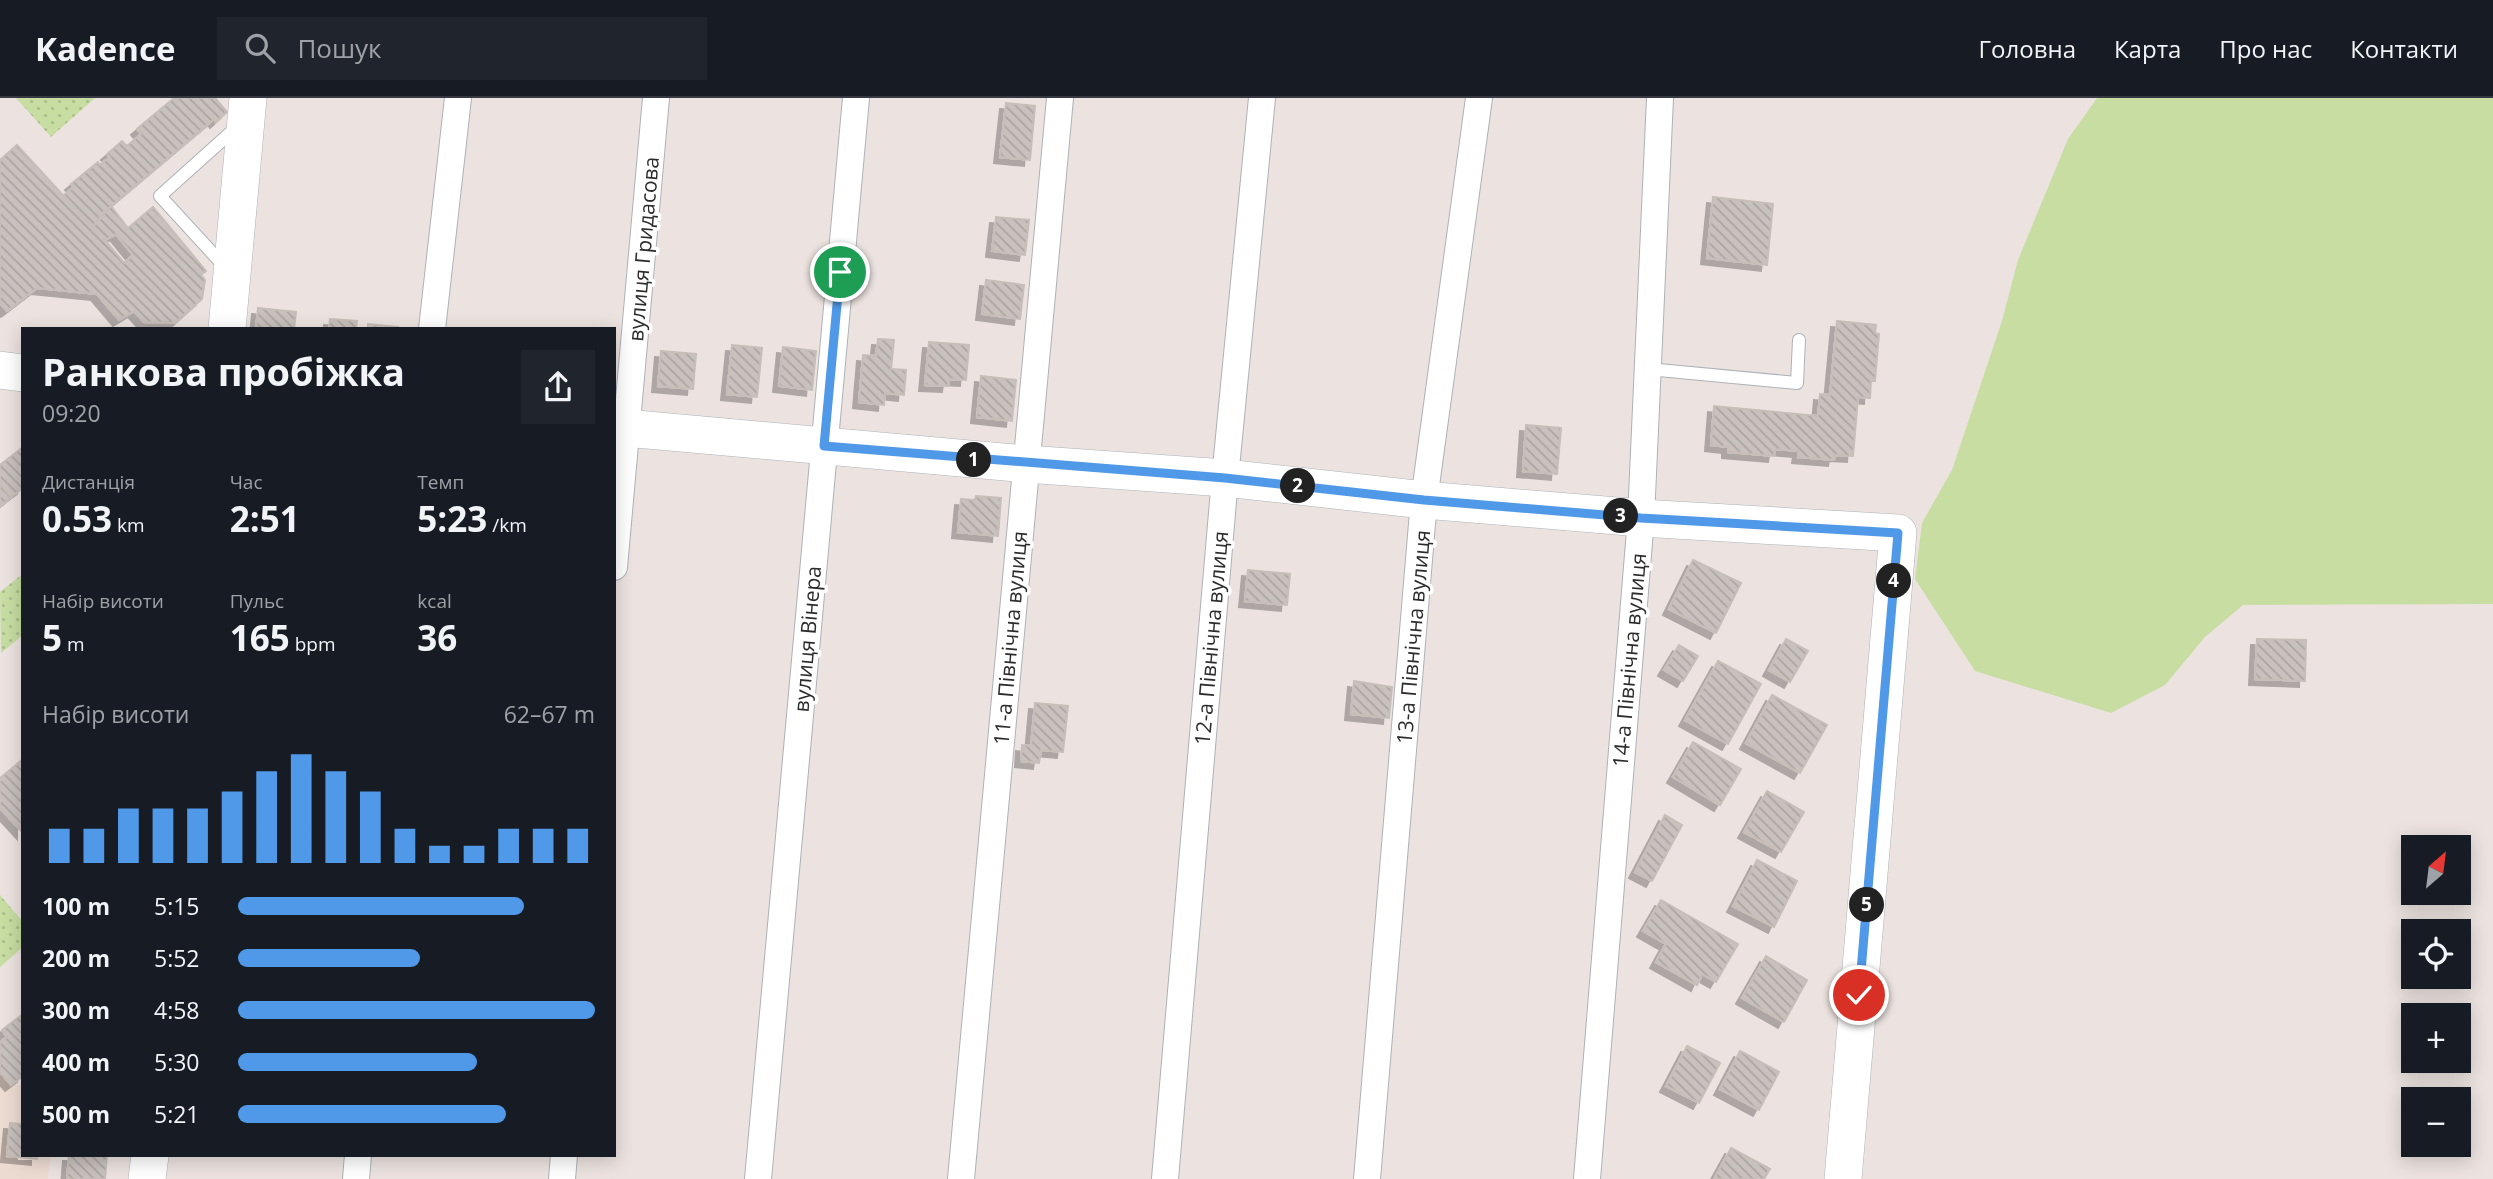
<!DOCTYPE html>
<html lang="uk">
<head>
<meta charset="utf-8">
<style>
  :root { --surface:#171b24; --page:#20242c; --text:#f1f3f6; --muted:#9ea1a6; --line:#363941; --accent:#5099e8 }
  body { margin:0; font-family:"Open Sans",sans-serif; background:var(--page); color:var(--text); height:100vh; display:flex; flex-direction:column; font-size:26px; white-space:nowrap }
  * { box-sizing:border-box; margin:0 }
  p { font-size:23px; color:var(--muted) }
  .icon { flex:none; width:38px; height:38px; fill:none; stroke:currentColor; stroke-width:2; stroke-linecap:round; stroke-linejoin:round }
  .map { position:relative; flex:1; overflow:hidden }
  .side { position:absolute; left:21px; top:229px; width:595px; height:830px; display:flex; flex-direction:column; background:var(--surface); border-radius:0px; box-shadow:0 4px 18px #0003 }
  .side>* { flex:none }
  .needle { width:46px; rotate:28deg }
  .buttons { position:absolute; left:2401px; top:737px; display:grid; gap:14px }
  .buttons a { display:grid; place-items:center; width:70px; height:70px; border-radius:0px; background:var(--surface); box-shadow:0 4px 18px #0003; font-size:35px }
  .pin { position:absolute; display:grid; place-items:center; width:60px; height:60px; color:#fff; margin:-30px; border:4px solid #fff; border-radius:50%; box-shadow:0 2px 7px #0007 }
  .km { position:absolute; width:35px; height:35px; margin:-18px; border-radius:50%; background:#222; color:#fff; font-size:19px; line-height:35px; text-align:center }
  .round { display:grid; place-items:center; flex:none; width:74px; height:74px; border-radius:0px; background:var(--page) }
  .head { display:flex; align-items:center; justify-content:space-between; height:119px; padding:0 21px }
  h1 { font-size:38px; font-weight:700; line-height:52px }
  .metrics { display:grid; grid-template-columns:repeat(3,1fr); gap:10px; height:119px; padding:7px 21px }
  .metrics div { display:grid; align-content:center }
  .metrics b { font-size:35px; font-weight:700 }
  .metrics small { font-size:19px; font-weight:400 }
  .metrics p { font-size:19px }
  .chart { height:196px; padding:14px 21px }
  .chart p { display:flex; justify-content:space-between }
  .chart svg { width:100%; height:126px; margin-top:7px; stroke:var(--accent); stroke-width:6 }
  ul { padding:0 21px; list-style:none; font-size:23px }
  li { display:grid; grid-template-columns:112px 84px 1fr; align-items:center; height:52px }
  li i { height:18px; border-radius:9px; background:var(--accent) }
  header { display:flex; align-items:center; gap:42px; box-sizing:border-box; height:98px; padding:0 35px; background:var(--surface); border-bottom:2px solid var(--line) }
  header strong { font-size:33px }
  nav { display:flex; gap:38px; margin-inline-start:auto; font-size:24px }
  .search { width:490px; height:63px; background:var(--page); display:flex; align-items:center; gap:18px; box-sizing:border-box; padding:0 24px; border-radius:0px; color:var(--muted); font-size:26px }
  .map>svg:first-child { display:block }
</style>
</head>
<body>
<header>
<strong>Kadence</strong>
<div class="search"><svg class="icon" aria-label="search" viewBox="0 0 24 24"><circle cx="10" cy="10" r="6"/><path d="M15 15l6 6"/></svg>Пошук</div>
<nav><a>Головна</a><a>Карта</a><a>Про нас</a><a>Контакти</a></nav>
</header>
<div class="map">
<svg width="2493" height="1081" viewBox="0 0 2493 1081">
  <defs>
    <pattern id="park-dots" width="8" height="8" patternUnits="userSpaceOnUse" patternTransform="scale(1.75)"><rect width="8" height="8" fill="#c7dda2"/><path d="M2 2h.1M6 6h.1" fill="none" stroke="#abbe8c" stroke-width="1.8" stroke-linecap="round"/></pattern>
    <pattern id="building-back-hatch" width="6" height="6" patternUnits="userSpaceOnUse" patternTransform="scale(1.75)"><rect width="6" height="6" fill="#c8c1be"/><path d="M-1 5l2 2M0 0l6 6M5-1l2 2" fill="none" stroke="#aca6a3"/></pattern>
    <filter id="shadow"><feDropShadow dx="-6" dy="6" stdDeviation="0" flood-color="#0004"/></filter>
  </defs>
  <rect width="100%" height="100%" fill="#ece3e0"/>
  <!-- education -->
  <path fill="#ecdbd1" d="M 0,974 L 11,987 L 23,988 L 23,1057 L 51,1057 L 48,1081 L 0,1081 Z"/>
  <!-- grass -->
  <path fill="#c7dda2" d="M 2097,0 L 2493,0 L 2493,506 L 2243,507 L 2205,539 L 2165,587 L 2111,615 L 1975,573 L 1915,481 L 1922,425 L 1952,372 L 2002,223 L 2018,162 L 2068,41 Z"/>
  <!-- park -->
  <path fill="url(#park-dots)" d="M 16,0 L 95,0 L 51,39 Z
    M 20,478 L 23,482 L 23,537 L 1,555 L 0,494 Z
    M 0,797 L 23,824 L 23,849 L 0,869 Z"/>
  <!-- building -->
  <path fill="url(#building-back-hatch)" stroke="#c7beb9" stroke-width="2" fill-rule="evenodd" filter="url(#shadow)" d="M 174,0 L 215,0 L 227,14 L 216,24 L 214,21 L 99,118 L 101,120 L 92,129 L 64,97 L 74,89 L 71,86 L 98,64 L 100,67 L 110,59 L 107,56 L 122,43 L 127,48 L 141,36 L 137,31 Z
    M 1006,5 L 1035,8 L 1030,62 L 1000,59 Z
    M 17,47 L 92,129 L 111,108 L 128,130 L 153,109 L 206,173 L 201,177 L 205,182 L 202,201 L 175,225 L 144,224 L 134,213 L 119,222 L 97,196 L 37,190 L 7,213 L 0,205 L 0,62 ZM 116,136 L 133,157 L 124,165 L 105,142 Z
    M 1713,99 L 1773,106 L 1767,167 L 1707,160 Z
    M 996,119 L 1029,122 L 1025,157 L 992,153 Z
    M 986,182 L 1024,187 L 1020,221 L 982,216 Z
    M 258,210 L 296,214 L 294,231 L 256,231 Z
    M 330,221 L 357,223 L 356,231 L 329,231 Z
    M 1837,223 L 1876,227 L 1875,235 L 1879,236 L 1875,283 L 1871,283 L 1870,300 L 1858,299 L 1853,358 L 1835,357 L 1834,362 L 1798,359 L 1799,353 L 1775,351 L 1774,358 L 1728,354 L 1728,349 L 1711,347 L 1714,308 L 1818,318 L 1820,296 L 1830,297 Z
    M 368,226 L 398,229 L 398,231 L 368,231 Z
    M 878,241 L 894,242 L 891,271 L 906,272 L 904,297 L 885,295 L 884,307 L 859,304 L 863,257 L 876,258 Z
    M 929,244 L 969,247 L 966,282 L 949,281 L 948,288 L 925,287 Z
    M 732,247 L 762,250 L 757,299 L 727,296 Z
    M 783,249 L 816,253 L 812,292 L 779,288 Z
    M 661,253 L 696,256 L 693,291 L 658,288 Z
    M 981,278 L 1016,282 L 1012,323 L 977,319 Z
    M 1526,327 L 1561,330 L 1557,376 L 1523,373 Z
    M 23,349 L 23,390 L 11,399 L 0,386 L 0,367 Z
    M 0,386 L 11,399 L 0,408 Z
    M 976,398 L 1001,400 L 998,438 L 958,434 L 961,401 L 975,402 Z
    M 1693,462 L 1741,485 L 1716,535 L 1669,511 Z
    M 1248,472 L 1290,476 L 1287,507 L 1245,503 Z
    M 1786,541 L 1808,553 L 1790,584 L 1769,572 Z
    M 2257,541 L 2306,542 L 2305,583 L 2255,581 Z
    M 1679,547 L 1698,558 L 1683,583 L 1664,572 Z
    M 1718,563 L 1761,586 L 1728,646 L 1685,622 Z
    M 1354,583 L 1392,589 L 1389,620 L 1351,616 Z
    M 1772,597 L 1827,627 L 1800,675 L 1746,645 Z
    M 1035,605 L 1068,608 L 1063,654 L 1041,652 L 1039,665 L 1021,663 L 1022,647 L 1031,648 Z
    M 1693,644 L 1741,671 L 1720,707 L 1673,679 Z
    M 23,661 L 23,735 L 0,710 L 0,680 Z
    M 1767,693 L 1804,714 L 1781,754 L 1744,734 Z
    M 1665,717 L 1682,727 L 1652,783 L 1635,774 Z
    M 1757,762 L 1797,783 L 1774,829 L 1733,808 Z
    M 1661,802 L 1738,846 L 1716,884 L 1702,876 L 1697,887 L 1656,864 L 1666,846 L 1643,833 Z
    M 1766,858 L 1807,882 L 1784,924 L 1742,900 Z
    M 23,916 L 23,978 L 11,987 L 0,974 L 0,944 L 7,939 L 2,932 Z
    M 1687,948 L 1720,965 L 1699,1005 L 1666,988 Z
    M 1740,953 L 1779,974 L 1759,1012 L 1720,991 Z
    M 10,1025 L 23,1026 L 23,1057 L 37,1057 L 37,1061 L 7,1058 Z
    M 1731,1050 L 1770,1071 L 1764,1081 L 1714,1081 Z
    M 69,1057 L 107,1057 L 105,1081 L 67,1081 Z"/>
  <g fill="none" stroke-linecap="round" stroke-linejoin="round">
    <defs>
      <path id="lane" d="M 226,170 L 160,98 L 238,28
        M 1648,271 L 1797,285 L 1799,242"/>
      <path id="street" d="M 432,231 L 458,0
        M 614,469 L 656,0
        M 356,1081 L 358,1057
        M 562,1081 L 564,1057
        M 758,1081 L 856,0
        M 961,1081 L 1060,0
        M 1165,1081 L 1225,380 L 1262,0
        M 1367,1081 L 1424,402 L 1479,0
        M 1587,1081 L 1641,420 L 1660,0"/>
      <path id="secondary" d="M 227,231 L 248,0
        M 0,272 L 23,275
        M 614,329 L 1026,366 L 1225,380 L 1424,402 L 1641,420 L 1898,435 L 1843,1081
        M 147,1081 L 150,1057"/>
    </defs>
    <!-- lane casing -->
    <use href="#lane" stroke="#acb2b7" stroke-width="14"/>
    <!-- street casing -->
    <use href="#street" stroke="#acb2b7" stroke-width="28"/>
    <!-- secondary casing -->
    <use href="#secondary" stroke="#acb2b7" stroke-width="38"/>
    <!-- lane -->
    <use href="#lane" stroke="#fff" stroke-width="12"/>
    <!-- street -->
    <use href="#street" stroke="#fff" stroke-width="26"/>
    <!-- secondary -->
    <use href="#secondary" stroke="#fff" stroke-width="37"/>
  </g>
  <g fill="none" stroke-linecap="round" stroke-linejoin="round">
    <defs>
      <path id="route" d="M 840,174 L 824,348 L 1225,380 L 1424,402 L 1641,420 L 1898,435 L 1859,897"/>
    </defs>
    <!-- route casing -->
    <use href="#route" stroke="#fff" stroke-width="14"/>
    <!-- route -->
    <use href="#route" stroke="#5099e8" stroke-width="9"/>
  </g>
  <g text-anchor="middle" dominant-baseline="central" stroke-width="7" stroke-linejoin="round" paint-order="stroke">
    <!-- street labels -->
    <g font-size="21" fill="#2c2c2c" stroke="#fff">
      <text transform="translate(643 151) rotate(-85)">вулиця Гридасова</text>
      <text transform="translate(1413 539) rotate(-85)">13-а Північна вулиця</text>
      <text transform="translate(1010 540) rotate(-85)">11-а Північна вулиця</text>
      <text transform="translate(1211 540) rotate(-85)">12-а Північна вулиця</text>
      <text transform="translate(807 541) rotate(-85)">вулиця Вінера</text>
      <text transform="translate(1629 562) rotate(-85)">14-а Північна вулиця</text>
    </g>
  </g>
</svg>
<div class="buttons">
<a><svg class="needle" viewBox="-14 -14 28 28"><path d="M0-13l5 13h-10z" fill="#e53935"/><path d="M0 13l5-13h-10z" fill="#9ea1a6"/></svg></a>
<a><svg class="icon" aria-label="locate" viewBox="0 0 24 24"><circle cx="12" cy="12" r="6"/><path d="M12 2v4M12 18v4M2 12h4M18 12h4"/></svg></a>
<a>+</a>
<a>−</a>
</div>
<div class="pin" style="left:840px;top:174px;background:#1e9e55"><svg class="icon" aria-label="arrive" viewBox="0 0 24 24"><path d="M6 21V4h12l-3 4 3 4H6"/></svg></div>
<div class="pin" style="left:1859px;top:897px;background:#d93025"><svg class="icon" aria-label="check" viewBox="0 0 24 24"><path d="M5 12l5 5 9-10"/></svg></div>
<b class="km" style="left:974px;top:362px">1</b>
<b class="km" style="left:1298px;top:388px">2</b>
<b class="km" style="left:1621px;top:418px">3</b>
<b class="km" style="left:1894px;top:483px">4</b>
<b class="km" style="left:1867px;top:807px">5</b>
<section class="side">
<div class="head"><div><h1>Ранкова пробіжка</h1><p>09:20</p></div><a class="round"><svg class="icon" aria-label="share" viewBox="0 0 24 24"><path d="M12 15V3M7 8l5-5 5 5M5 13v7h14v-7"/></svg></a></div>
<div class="metrics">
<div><p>Дистанція</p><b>0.53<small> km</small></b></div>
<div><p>Час</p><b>2:51</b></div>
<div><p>Темп</p><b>5:23<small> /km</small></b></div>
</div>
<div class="metrics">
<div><p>Набір висоти</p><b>5<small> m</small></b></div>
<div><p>Пульс</p><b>165<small> bpm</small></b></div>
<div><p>kcal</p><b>36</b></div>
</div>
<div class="chart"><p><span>Набір висоти</span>62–67 m</p>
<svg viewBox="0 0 160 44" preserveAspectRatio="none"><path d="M5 44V32M15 44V32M25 44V25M35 44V25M45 44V25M55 44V19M65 44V12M75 44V6M85 44V12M95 44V19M105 44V32M115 44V38M125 44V38M135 44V32M145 44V32M155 44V32"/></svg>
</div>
<ul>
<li><b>100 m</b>5:15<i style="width:80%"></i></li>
<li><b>200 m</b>5:52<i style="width:51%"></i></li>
<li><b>300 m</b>4:58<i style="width:100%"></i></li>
<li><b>400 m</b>5:30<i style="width:67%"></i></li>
<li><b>500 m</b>5:21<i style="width:75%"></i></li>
</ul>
</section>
</div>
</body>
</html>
